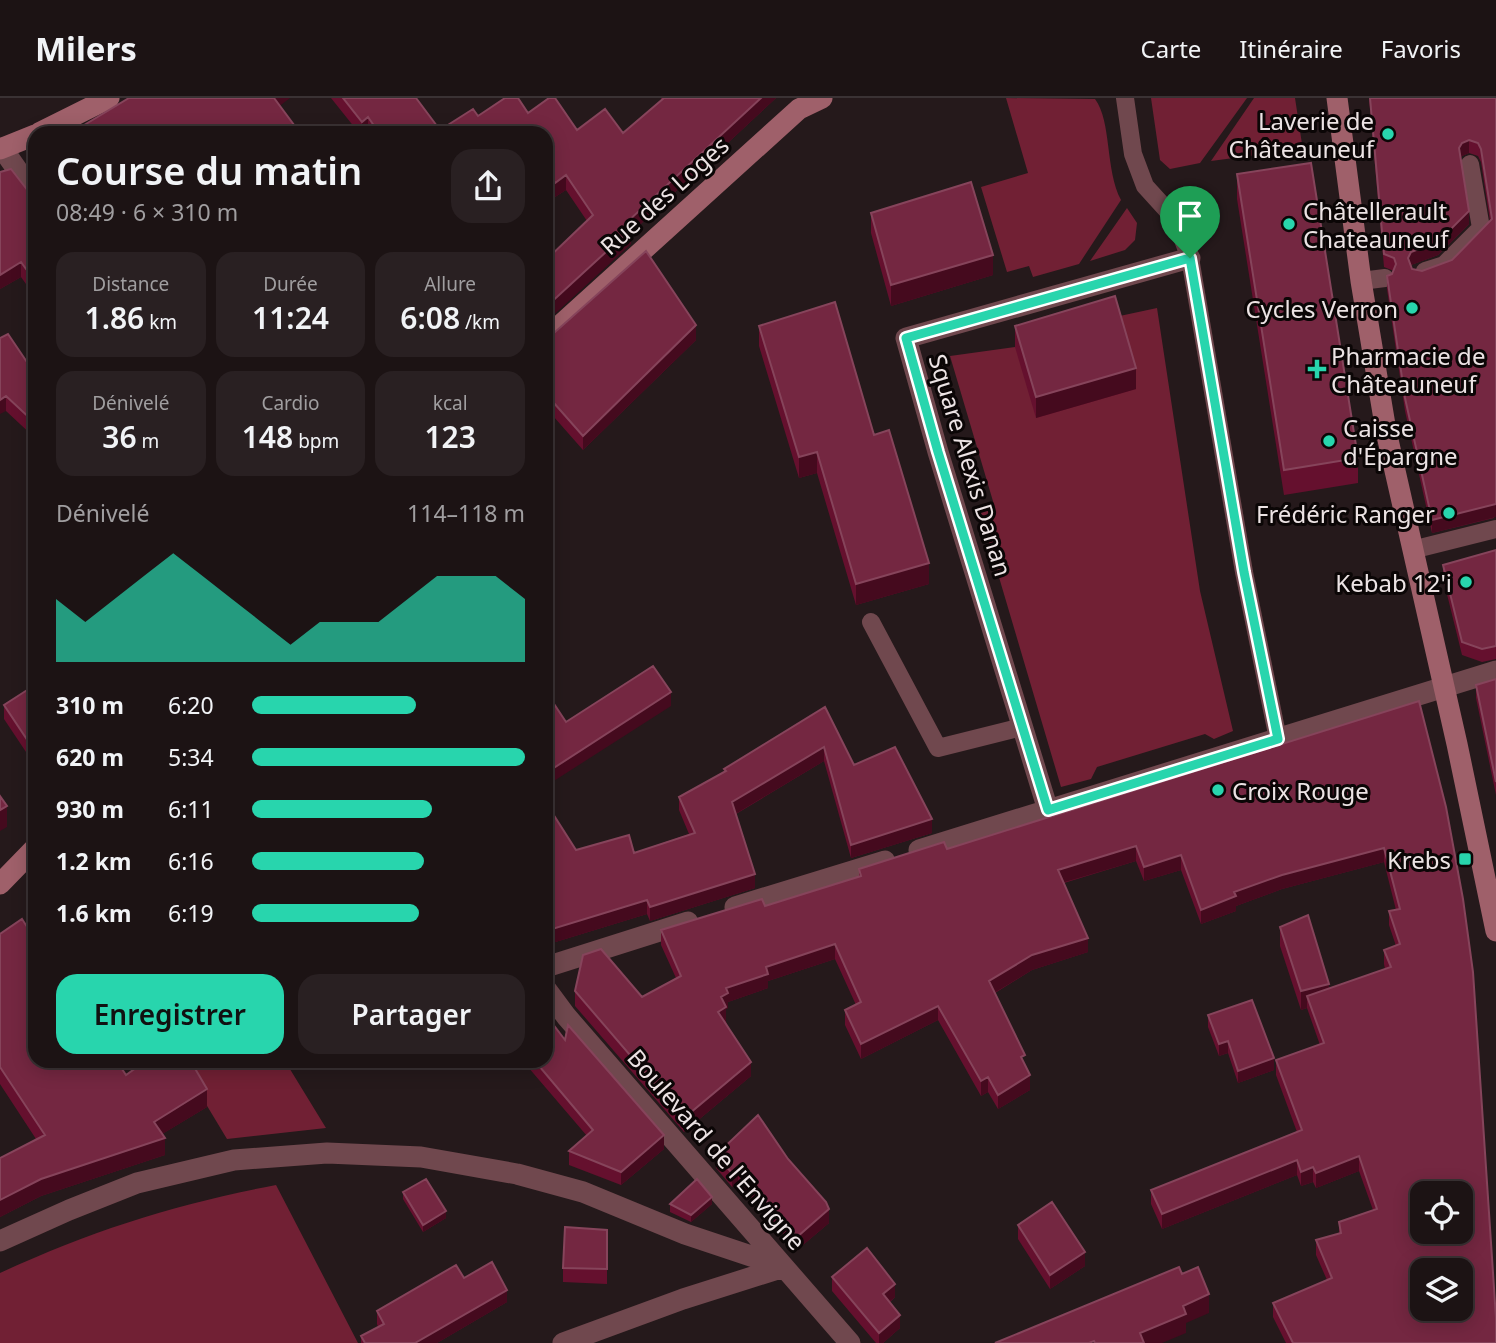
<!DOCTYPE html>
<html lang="fr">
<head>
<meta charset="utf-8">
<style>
  :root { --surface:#1c1314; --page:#292022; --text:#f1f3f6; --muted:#a09ea0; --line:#3a3234; --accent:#28d5ad }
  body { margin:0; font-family:"Noto Sans",sans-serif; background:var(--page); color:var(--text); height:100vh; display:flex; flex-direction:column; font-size:26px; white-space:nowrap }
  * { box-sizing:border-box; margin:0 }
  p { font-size:23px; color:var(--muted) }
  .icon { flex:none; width:38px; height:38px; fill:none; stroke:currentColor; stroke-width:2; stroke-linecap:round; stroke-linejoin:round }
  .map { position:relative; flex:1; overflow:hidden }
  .panel { position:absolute; left:28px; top:28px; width:525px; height:942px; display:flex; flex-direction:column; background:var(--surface); border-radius:21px; box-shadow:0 4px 18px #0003,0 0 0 2px var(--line) }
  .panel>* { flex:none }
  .controls { position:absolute; left:1410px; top:1083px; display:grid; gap:14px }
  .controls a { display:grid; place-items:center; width:63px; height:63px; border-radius:14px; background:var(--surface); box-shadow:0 4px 18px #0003,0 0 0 2px var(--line); font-size:35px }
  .pin { position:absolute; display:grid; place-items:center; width:60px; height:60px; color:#fff; margin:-72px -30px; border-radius:50% 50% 50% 0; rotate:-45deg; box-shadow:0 0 7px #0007 }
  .pin .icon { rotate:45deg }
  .round { display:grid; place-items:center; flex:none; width:74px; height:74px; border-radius:21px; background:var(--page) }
  .headline { display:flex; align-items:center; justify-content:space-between; height:119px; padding:0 28px }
  h1 { font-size:38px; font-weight:600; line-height:52px }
  .stats { display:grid; grid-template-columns:repeat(3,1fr); gap:10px; height:119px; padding:7px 28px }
  .stats div { display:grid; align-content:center; border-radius:18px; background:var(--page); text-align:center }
  .stats b { font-size:30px; font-weight:600 }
  .stats small { font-size:19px; font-weight:400 }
  .stats p { font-size:19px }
  .chart { height:196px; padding:14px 28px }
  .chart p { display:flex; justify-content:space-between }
  .chart svg { width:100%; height:126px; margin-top:7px; fill:var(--accent); opacity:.7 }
  .action { display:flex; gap:14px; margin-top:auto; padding:14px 28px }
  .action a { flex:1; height:80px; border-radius:21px; background:var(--accent); color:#111; font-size:28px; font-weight:600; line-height:80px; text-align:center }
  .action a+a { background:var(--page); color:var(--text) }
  ul { padding:0 28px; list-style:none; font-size:23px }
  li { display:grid; grid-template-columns:112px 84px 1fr; align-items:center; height:52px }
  li i { height:18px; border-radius:9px; background:var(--accent) }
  header { display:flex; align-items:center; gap:42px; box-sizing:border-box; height:98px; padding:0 35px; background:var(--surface); border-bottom:2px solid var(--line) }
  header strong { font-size:33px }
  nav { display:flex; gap:38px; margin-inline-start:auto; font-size:24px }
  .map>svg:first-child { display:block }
</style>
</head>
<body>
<header>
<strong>Milers</strong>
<nav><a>Carte</a><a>Itinéraire</a><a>Favoris</a></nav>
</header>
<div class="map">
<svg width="1496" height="1245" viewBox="0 0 1496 1245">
  <rect width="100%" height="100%" fill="#25191b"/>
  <!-- green -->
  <path fill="#712034" d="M 1006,0 L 1095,1 C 1112,24 1105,72 1121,102 L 1079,166 L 1033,179 L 1029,168 L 1007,174 L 981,89 L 1028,75 Z
    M 1151,0 L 1247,0 L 1200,65 L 1170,71 L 1160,62 Z
    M 1254,0 L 1295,0 L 1302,46 L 1296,52 L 1211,63 Z
    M 1127,110 L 1137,125 L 1135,142 L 1125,152 L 1090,163 Z
    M 1157,210 L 1200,493 L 1233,633 L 1214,641 L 1205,636 L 1097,669 L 1091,681 L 1061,689 L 980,415 L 995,410 L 950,258 L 1015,249 L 1115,219 Z
    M 180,963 L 285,963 L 326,1030 L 227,1041 Z
    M 276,1087 L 358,1245 L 0,1245 L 0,1175 C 93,1132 176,1106 276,1087 Z"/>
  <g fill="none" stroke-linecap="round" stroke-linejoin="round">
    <!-- lane -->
    <path stroke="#70484e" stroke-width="18" d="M 1125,0 L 1133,56 L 1145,88 L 1175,121 L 1190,160 L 1244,474 L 1278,641
      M 1425,173 L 1444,167 L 1481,130 L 1470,66
      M 1361,183 L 1385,180
      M 1412,452 L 1496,431
      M 871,524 L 938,650 L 1022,629"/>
    <!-- street -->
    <path stroke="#70484e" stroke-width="21" d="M 2,50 L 35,97
      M 1048,712 L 938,354 L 906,240 L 1190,160
      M 919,752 L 1496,573
      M 735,809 L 885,763
      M 546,869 L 688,824
      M 546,891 L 566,918 L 850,1245
      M 0,1143 L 69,1112 L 137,1085 L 234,1062 L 327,1055 L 421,1059 L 517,1076 L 583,1094 L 685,1136 L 784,1169
      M 563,1245 L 683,1201 L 784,1169"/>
    <!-- secondary -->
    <path stroke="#9f606a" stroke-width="21" d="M 1337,0 L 1361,183 L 1386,333 L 1457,646 L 1496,833
      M 39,35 L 109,0
      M 0,51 L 35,37
      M 546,240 L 799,11 L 822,0
      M 0,786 L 35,750"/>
  </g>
  <!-- wall -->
  <path fill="#65102e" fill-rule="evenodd" d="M 331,0 L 416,0 L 440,32 L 478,18 L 528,15 L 577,32 L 623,35 L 661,3 L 661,0 L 776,0 L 631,135 L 631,146 L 587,123 L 566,92 L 555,99 L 546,86 L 546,35 L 359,35 Z
    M 1369,0 L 1496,0 L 1494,420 L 1432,435 L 1405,313 L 1387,191 L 1387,178 L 1392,176 L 1394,173 L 1384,169 ZM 1469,55 L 1478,58 L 1481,64 L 1490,123 L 1452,162 L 1422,173 L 1412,171 L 1411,167 L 1438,157 L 1469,126 L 1461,60 L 1462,58 Z
    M 1237,76 L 1358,360 L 1358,385 L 1284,397 L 1237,101 Z
    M 29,94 L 35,95 L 35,183 L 34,181 L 26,186 L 21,179 L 0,191 Z
    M 871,115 L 993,177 L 891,208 L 871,135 Z
    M 759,228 L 874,337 L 929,486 L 856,507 L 817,375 L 799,380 L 759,248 Z
    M 1015,228 L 1136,291 L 1036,320 L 1015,249 Z
    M 546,237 L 548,238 L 696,242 L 583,352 L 546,310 Z
    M 0,240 L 31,270 L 35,268 L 35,340 L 6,313 Z
    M 1496,452 L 1496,561 L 1482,564 L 1462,557 L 1443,480 L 1443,467 Z
    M 1496,581 L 1496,697 L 1476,600 L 1476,587 Z
    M 35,587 L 28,657 L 4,621 L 4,607 Z
    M 1419,603 L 1496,1245 L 1286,1245 L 1273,1219 L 1273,1205 L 1327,1182 L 1316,1157 L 1316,1142 L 1339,1136 L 1339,1124 L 1373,1112 L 1359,1073 L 1316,1090 L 1313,1084 L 1301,1088 L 1297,1077 L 1162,1131 L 1151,1106 L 1151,1092 L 1297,1034 L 1276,977 L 1276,962 L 1320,947 L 1307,910 L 1301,912 L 1280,848 L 1280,829 L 1329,890 L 1385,871 L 1384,866 L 1384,852 L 1396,848 L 1389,827 L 1389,813 L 1396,812 L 1384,764 L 1282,791 L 1236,808 L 1236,813 L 1201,826 L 1181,772 L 1144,783 L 1136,763 L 1064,785 L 1088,854 L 1032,872 L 995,895 L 1025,967 L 1030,992 L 998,1011 L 988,994 L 981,998 L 938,922 L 861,961 L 845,927 L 845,912 L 856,907 L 835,861 L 768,883 L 768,890 L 728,904 L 728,910 L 726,911 L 726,924 L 751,978 L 684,1034 L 575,908 L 575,893 L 642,899 L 676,880 L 661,847 L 661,832 L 765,808 L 859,779 L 859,771 L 947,751 Z
    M 825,609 L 854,667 L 932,735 L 851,760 L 824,663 L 736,716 L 755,790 L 650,823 L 647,816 L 549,846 L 546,845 L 546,705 L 576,752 L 634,755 L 689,736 L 679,712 L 679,699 L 724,674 L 724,671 Z
    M 0,836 L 126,977 L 207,1009 L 162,1036 L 165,1057 L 41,1098 L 0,1119 L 0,1060 L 36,1041 L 0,986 Z
    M 1208,917 L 1274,972 L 1238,985 L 1228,955 L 1219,958 L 1208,929 Z
    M 565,942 L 664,1051 L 621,1087 L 569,1067 L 569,1053 L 587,1038 L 522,962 L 546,962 Z
    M 716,1057 L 829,1125 L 797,1152 L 738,1084 L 732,1089 L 716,1070 Z
    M 403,1094 L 446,1120 L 423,1134 L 403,1101 Z
    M 670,1106 L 712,1106 L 691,1124 L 670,1114 Z
    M 1018,1127 L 1085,1168 L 1050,1191 L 1018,1141 Z
    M 607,1132 L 607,1186 L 563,1184 L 563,1170 Z
    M 832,1179 L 895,1199 L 890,1204 L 900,1230 L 883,1245 L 876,1245 L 832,1193 Z
    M 464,1180 L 507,1204 L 437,1245 L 361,1245 L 361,1238 L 378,1229 L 377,1226 L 377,1213 Z"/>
  <!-- shaded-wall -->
  <path fill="#450a1e" d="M 273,0 L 290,0 L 273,13 Z
    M 761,0 L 776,0 L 631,135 L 631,146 L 546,224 L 546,209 L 626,125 Z
    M 368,19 L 368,34 L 362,35 L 362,24 Z
    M 1469,42 L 1469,55 L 1462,58 L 1459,63 L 1459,50 L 1462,45 Z
    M 566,77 L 566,92 L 555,99 L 555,85 Z
    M 1469,113 L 1469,126 L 1438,157 L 1411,167 L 1408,173 L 1408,160 L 1411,154 Z
    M 993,157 L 993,177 L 891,208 L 891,187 Z
    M 21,164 L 21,179 L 0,191 L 0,177 Z
    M 34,166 L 34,181 L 26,186 L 26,171 Z
    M 696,227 L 696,242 L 583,352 L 583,338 Z
    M 1136,270 L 1136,291 L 1036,320 L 1036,299 Z
    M 6,298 L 6,313 L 0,316 L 0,302 Z
    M 817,354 L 817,375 L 799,380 L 799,359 Z
    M 1496,406 L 1496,419 L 1432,435 L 1432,422 Z
    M 929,465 L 929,486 L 856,507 L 856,486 Z
    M 671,594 L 671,608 L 546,688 L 546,675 Z
    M 35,638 L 35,652 L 28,657 L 28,643 Z
    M 824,649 L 824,663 L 732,718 L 732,704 Z
    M 7,708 L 7,729 L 0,733 L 0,712 Z
    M 932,721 L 932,735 L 851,760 L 851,747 Z
    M 1136,748 L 1136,763 L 1058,786 L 1058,772 Z
    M 1384,750 L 1384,764 L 1282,791 L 1236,808 L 1236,813 L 1201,826 L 1201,812 L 1234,794 L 1282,777 Z
    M 1181,757 L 1181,772 L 1144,783 L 1144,769 Z
    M 755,776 L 755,790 L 650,823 L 650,809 Z
    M 647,802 L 647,816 L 549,846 L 549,832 Z
    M 1088,840 L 1088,854 L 1032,872 L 989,898 L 989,883 L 1032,857 Z
    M 835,846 L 835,861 L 768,883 L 768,890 L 728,904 L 728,910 L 726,911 L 726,924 L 718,914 L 721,899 L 726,890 L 766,869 Z
    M 1329,886 L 1329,904 L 1307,898 L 1307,910 L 1301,912 L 1301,893 Z
    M 938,908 L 938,922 L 861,961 L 861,946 Z
    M 1228,943 L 1228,955 L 1219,958 L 1219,946 Z
    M 1274,960 L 1274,972 L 1238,985 L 1238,973 Z
    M 751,964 L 751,978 L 684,1034 L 684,1020 Z
    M 1030,977 L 1030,992 L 998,1011 L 998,997 Z
    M 988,979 L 988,994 L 981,998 L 981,983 Z
    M 207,991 L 207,1009 L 154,1041 L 154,1024 Z
    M 664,1037 L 664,1051 L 621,1087 L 621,1074 Z
    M 165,1040 L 165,1057 L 41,1098 L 0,1119 L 0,1102 L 41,1081 Z
    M 1359,1058 L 1359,1073 L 1316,1090 L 1316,1075 Z
    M 1297,1062 L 1297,1077 L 1162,1131 L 1162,1116 Z
    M 1313,1069 L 1313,1084 L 1301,1088 L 1301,1074 Z
    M 738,1070 L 738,1084 L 732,1089 L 732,1075 Z
    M 712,1099 L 712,1106 L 691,1124 L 691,1117 Z
    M 829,1111 L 829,1125 L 797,1152 L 797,1139 Z
    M 446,1113 L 446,1120 L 423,1134 L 423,1127 Z
    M 1085,1154 L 1085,1168 L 1050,1191 L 1050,1177 Z
    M 895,1186 L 895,1199 L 883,1209 L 883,1196 Z
    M 507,1192 L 507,1204 L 437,1245 L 415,1245 Z
    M 1209,1196 L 1209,1215 L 1186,1225 L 1186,1235 L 1162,1245 L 1140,1245 L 1140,1235 L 1183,1208 Z
    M 900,1217 L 900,1230 L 883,1245 L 879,1245 L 879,1235 Z"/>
  <!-- building -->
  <path fill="#742741" stroke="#86445b" stroke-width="2" fill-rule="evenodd" d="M 129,0 L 274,0 L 300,35 L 71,35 Z
    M 343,0 L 416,0 L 440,32 L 473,11 L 478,18 L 505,0 L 518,0 L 528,15 L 549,0 L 555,0 L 577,32 L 605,11 L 623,35 L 664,0 L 761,0 L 626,125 L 631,131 L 546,209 L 546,162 L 593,117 L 566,77 L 555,85 L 546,71 L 546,35 L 379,35 L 368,19 L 362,24 Z
    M 1370,0 L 1496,0 L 1496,406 L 1432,422 L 1405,300 L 1387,178 L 1392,176 L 1396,166 L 1394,160 L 1384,156 ZM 1469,42 L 1478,45 L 1481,51 L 1492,121 L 1452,162 L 1422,173 L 1412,171 L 1408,160 L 1411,154 L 1438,144 L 1469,113 L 1459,50 L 1462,45 Z
    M 1311,65 L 1358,360 L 1284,372 L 1237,76 Z
    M 11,71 L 29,94 L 35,95 L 35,168 L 34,166 L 26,171 L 21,164 L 0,177 L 0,74 Z
    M 971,84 L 993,157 L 891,187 L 871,115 Z
    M 646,153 L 696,227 L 583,338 L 546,296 L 546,237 L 548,238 L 554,235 Z
    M 1115,198 L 1136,270 L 1036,299 L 1015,228 Z
    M 835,204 L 874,337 L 889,332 L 929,465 L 856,486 L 817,354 L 799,359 L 759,228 Z
    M 8,236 L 31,270 L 35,268 L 35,325 L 6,298 L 0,302 L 0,240 Z
    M 1496,452 L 1496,548 L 1482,551 L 1462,544 L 1443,467 Z
    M 653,568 L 671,594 L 546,675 L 546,607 L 552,603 L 566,624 Z
    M 1496,581 L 1496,684 L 1476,587 Z
    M 35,587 L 35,638 L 28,643 L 4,607 Z
    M 1419,603 L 1446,709 L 1463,801 L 1473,874 L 1496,1220 L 1496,1245 L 1293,1245 L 1273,1205 L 1332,1180 L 1316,1142 L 1341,1135 L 1339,1124 L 1377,1111 L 1359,1058 L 1316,1075 L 1313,1069 L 1301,1074 L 1297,1062 L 1162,1116 L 1151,1092 L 1302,1032 L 1276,962 L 1324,945 L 1307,898 L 1391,869 L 1384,852 L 1400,846 L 1389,813 L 1400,811 L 1384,750 L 1282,777 L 1234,794 L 1236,798 L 1201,812 L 1181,757 L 1144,769 L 1136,748 L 1058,772 L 1088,840 L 1032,857 L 989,883 L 1025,957 L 1021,959 L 1030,977 L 998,997 L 988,979 L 981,983 L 938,908 L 861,946 L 845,912 L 861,904 L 835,846 L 766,869 L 768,876 L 726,890 L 728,895 L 721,899 L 726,909 L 718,914 L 751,964 L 684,1020 L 575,893 L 583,857 L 601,851 L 642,899 L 681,878 L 661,832 L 762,801 L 765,808 L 861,778 L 859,771 L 944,744 L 947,751 ZM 1423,1096 L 1461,1096 L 1461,1134 L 1423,1134 ZM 1423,1172 L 1461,1172 L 1461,1211 L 1423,1211 Z
    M 825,609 L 854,667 L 895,649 L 932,721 L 851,747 L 824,649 L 732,704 L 755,776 L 650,809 L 647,802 L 549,832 L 546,831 L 546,705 L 576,752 L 629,737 L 634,755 L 695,735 L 679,699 L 726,673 L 724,671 Z
    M 0,698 L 7,708 L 0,712 Z
    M 1308,817 L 1329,886 L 1301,893 L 1280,829 Z
    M 22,821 L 35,841 L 35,962 L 116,962 L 126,977 L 147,962 L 190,962 L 207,991 L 154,1024 L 165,1040 L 41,1081 L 0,1102 L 0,1060 L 45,1037 L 0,969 L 0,836 Z
    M 1252,902 L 1274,960 L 1238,973 L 1228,943 L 1219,946 L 1208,917 Z
    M 546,917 L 565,942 L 568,927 L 664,1037 L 621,1074 L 569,1053 L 593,1032 L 534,962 L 546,962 Z
    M 758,1017 L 788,1061 L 826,1104 L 829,1111 L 797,1139 L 738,1070 L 732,1075 L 716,1057 Z
    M 426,1081 L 446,1113 L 423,1127 L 403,1094 Z
    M 697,1081 L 712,1099 L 691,1117 L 670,1106 Z
    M 1052,1104 L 1085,1154 L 1050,1177 L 1018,1127 Z
    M 565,1129 L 607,1132 L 607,1171 L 563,1170 Z
    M 867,1150 L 895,1186 L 883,1196 L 900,1217 L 879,1235 L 832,1179 Z
    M 492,1164 L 507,1192 L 415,1245 L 365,1245 L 361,1238 L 384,1226 L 377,1213 L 456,1167 L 464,1180 Z
    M 1179,1169 L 1182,1176 L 1198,1169 L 1209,1196 L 1183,1208 L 1186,1216 L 1140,1235 L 1144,1245 L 1095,1245 L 1094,1243 L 1089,1245 L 995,1245 Z"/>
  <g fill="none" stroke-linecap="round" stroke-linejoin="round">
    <defs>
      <path id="route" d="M 1190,160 L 1244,474 L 1278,641 L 1048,712 L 938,354 L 906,240 Z"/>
    </defs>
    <!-- route casing -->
    <use href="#route" stroke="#fff" stroke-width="14"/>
    <!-- route -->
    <use href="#route" stroke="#28d5ad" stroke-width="9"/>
  </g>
  <!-- markers -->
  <g fill="#28d5ad" stroke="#0b0606" stroke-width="2.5">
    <circle cx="1388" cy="36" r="7"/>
    <circle cx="1289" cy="126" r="7"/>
    <circle cx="1412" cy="210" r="7"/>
    <path d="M1313.5 260.5h7v7h7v7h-7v7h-7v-7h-7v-7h7z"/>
    <circle cx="1329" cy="343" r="7"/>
    <circle cx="1449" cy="415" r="7"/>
    <circle cx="1466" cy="484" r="7"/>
    <circle cx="1218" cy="692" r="7"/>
    <rect x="1458" y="754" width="14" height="14" rx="3.5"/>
  </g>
  <g text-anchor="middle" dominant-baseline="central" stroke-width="6" stroke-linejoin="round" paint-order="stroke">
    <!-- poi labels -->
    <g font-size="24" fill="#ece3e4" stroke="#0b0606" text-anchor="end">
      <text x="1374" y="22">Laverie de<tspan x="1374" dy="28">Châteauneuf</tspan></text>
      <text x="1303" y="112" text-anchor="start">Châtellerault<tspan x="1303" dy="28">Chateauneuf</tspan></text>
      <text x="1398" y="210">Cycles Verron</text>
      <text x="1331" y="257" text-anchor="start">Pharmacie de<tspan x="1331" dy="28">Châteauneuf</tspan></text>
      <text x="1343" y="329" text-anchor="start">Caisse<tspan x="1343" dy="28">d'Épargne</tspan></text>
      <text x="1435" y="415">Frédéric Ranger</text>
      <text x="1452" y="484">Kebab 12'i</text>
      <text x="1232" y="692" text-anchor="start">Croix Rouge</text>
      <text x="1451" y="761">Krebs</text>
    </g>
    <!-- street labels -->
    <g font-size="24" fill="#ece3e4" stroke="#0b0606">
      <text transform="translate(664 97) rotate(-42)">Rue des Loges</text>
      <text transform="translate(971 367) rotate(73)">Square Alexis Danan</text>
      <text transform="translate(717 1051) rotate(49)">Boulevard de l'Envigne</text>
    </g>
  </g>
</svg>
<div class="controls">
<a><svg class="icon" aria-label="locate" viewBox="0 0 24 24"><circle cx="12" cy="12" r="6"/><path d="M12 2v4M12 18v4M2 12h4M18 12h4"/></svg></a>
<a><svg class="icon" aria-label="layers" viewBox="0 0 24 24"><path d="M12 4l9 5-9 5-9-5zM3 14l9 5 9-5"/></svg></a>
</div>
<div class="pin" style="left:1190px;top:160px;background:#1e9e55"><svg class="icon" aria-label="arrive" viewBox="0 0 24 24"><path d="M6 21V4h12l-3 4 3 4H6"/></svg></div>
<section class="panel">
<div class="headline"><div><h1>Course du matin</h1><p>08:49 · 6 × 310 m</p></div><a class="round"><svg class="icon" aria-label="share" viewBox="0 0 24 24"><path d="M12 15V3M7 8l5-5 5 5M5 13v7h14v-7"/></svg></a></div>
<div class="stats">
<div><p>Distance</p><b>1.86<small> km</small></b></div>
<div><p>Durée</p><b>11:24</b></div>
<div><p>Allure</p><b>6:08<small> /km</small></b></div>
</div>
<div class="stats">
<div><p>Dénivelé</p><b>36<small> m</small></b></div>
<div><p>Cardio</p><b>148<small> bpm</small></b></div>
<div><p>kcal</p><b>123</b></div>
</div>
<div class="chart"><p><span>Dénivelé</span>114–118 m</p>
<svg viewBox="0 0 160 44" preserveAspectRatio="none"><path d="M0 44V22L10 30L20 22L30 14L40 6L50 14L60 22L70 30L80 38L90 30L100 30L110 30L120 22L130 14L140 14L150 14L160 22V44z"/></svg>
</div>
<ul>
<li><b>310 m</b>6:20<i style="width:60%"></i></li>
<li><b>620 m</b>5:34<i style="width:100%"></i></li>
<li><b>930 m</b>6:11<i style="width:66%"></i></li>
<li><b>1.2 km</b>6:16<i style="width:63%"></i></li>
<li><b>1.6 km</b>6:19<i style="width:61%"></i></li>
</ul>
<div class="action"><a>Enregistrer</a><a>Partager</a></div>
</section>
</div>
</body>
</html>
